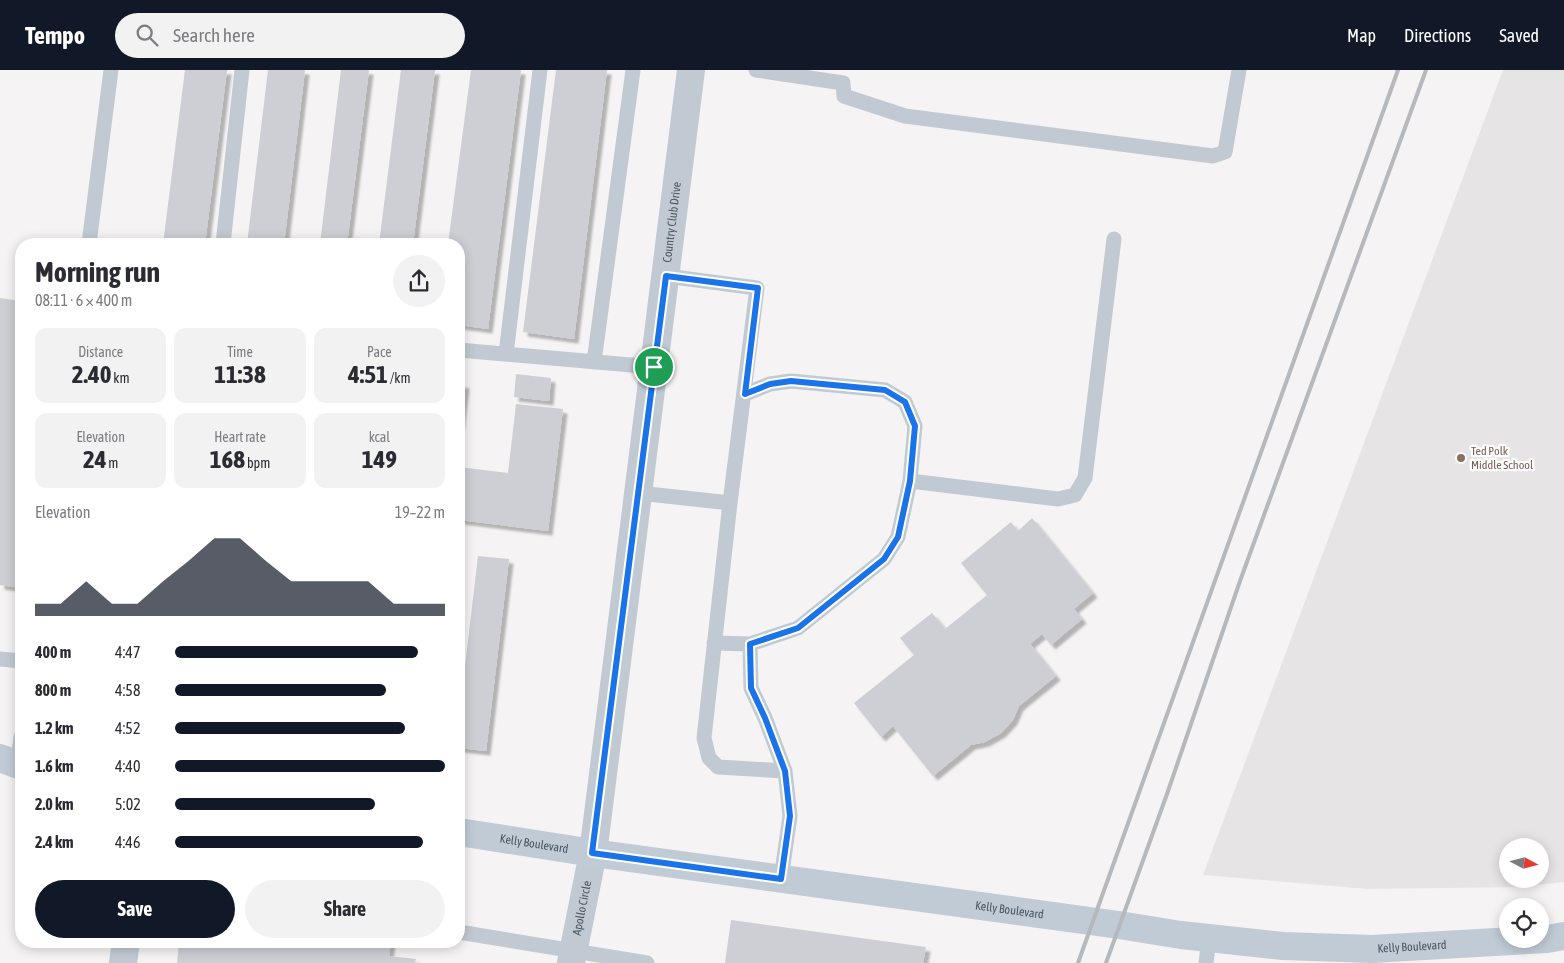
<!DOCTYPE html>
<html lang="en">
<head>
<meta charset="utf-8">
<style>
  :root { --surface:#fff; --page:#f2f2f3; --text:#2b2b33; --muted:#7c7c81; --accent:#111827 }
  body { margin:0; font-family:"Asap Condensed",sans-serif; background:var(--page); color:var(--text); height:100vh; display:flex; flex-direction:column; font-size:19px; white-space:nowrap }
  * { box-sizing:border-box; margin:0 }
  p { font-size:16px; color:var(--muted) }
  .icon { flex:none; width:28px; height:28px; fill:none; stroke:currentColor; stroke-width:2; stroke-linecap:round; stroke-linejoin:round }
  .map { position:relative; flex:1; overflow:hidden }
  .side { position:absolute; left:15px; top:168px; width:450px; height:710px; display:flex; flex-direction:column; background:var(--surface); border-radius:20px; box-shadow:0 2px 12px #0003 }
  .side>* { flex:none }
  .needle { width:32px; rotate:97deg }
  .fabs { position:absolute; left:1499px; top:768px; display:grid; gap:10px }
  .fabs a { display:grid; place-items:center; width:50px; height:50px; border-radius:50%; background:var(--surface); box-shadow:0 2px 12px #0003; font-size:25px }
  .pin { position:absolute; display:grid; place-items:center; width:42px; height:42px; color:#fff; margin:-21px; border:2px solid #fff; border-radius:50%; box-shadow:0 1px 5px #0007 }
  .round { display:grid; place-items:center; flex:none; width:52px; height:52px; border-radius:26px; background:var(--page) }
  .summary { display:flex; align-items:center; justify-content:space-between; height:85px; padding:0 20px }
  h1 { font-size:28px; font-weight:700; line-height:38px }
  .stats { display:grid; grid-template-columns:repeat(3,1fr); gap:8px; height:85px; padding:5px 20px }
  .stats div { display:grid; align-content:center; border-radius:12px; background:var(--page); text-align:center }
  .stats b { font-size:25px; font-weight:700 }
  .stats small { font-size:14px; font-weight:400 }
  .stats p { font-size:14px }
  .chart { height:140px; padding:10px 20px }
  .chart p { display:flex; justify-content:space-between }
  .chart svg { width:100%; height:90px; margin-top:5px; fill:var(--accent); opacity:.7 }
  .action { display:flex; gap:10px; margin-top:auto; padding:10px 20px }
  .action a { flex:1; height:58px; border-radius:30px; background:var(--accent); color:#fff; font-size:20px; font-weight:700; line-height:58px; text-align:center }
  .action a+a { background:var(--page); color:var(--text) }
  ul { padding:0 20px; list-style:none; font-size:16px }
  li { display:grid; grid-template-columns:80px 60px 1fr; align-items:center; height:38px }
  li i { height:12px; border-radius:6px; background:var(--accent) }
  header { display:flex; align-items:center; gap:30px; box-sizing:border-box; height:70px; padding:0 25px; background:var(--accent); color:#fff }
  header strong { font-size:24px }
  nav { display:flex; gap:28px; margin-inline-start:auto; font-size:18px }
  .search { width:350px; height:45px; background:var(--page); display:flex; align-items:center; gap:12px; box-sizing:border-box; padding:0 18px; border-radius:28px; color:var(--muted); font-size:19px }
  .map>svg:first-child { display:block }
</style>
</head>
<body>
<header>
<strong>Tempo</strong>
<div class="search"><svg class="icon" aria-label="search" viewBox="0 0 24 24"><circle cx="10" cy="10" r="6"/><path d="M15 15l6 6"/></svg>Search here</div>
<nav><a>Map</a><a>Directions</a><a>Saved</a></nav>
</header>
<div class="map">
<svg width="1564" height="893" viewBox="0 0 1564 893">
  <defs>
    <filter id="shadow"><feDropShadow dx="4.5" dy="4.5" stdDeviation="1" flood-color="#0004"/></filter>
  </defs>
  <rect width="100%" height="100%" fill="#f5f3f3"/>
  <!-- education -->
  <path fill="#e6e4e5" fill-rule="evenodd" d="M 1503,0 L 1564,0 L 1564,812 L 1517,817 L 1368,819 L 1203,805 ZM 1508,776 L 1540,776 L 1540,809 L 1508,809 Z"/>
  <!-- building -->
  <path fill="#cdcfd5" filter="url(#shadow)" d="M 185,0 L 227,0 L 205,174 L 163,174 Z
    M 268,0 L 305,0 L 284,174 L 247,174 Z
    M 341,0 L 369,0 L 347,174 L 320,174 Z
    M 401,0 L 435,0 L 413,174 L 379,174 Z
    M 471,0 L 521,0 L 488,259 L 459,255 L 459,174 L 448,174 Z
    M 556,0 L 607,0 L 574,269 L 523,262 Z
    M 0,228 L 21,231 L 21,518 L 0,515 Z
    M 516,304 L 551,308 L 549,331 L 514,327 Z
    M 459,313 L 465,314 L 460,356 L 459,356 Z
    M 516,334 L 563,339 L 548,461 L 459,450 L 459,397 L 508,403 Z
    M 1032,448 L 1093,523 L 1074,539 L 1082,549 L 1051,575 L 1042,564 L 1030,574 L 1056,606 L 1019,636 L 1013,650 L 1001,663 L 985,672 L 971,675 L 933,706 L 893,656 L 881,667 L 854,633 L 914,585 L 900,568 L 932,543 L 945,559 L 987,525 L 961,493 L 1011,452 L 1018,461 Z
    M 478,486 L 509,489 L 486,681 L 459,678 L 459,647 Z
    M 731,850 L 926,877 L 923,893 L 725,893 Z
    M 179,871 L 391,871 L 389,886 L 416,889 L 415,893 L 177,893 Z"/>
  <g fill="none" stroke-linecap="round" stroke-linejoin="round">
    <!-- lane -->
    <path stroke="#c1cad2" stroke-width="15" d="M 756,0 L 843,13 L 844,26 L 905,46 L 1213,86 L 1225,82 L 1239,0
      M 89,174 L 111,0
      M 223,174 L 242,0
      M 459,280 L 654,297
      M 506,284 L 540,0
      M 594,292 L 633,0
      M 745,324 L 770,314 L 791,311 L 885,320 L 905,332 L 915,356 L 910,411
      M 639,423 L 730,433 L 757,218 L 666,206
      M 730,433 L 704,668 L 709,688 L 718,697 L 785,701 L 790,746 L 781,809
      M 714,573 L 750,574 L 798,558 L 884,489 L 898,467 L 910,411 L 1058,429 L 1075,425 L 1085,408 L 1114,169
      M 750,574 L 751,618 L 765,648 L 785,701
      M 0,589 L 21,591
      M 17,695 L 21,667
      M 459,862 L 647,893
      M 1206,893 L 1209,868"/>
    <!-- street -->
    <g stroke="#c1cad2" stroke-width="28">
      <path d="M 123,893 L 126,871"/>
      <path id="s1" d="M 571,893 L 593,783 L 598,744 L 691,0"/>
    </g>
    <!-- secondary -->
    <g stroke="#c1cbd6" stroke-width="28">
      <path d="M 0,688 L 21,696"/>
      <path id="s2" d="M 459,762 L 593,783 L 1119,855 L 1181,865 L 1283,876 L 1372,879 L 1547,869 L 1564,866"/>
    </g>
    <!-- rail -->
    <path stroke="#b5b8bd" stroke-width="4" d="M 1078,893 L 1398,0
      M 1106,893 L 1167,724 L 1240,511 L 1426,0"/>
  </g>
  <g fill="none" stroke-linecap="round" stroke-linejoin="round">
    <defs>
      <path id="route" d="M 666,206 L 758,218 L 745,324 L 770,314 L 791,311 L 885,320 L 905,332 L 915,356 L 910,411 L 898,467 L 884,489 L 798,558 L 750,574 L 751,618 L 765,648 L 785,701 L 790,746 L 781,809 L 592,783 Z"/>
    </defs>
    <!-- route casing -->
    <use href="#route" stroke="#fff" stroke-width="10"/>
    <!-- route -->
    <use href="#route" stroke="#1a73e8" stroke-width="6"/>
  </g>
  <!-- markers -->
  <circle fill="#8d6e63" stroke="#fff" stroke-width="2" cx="1461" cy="388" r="5"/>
  <g text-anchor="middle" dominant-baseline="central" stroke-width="4.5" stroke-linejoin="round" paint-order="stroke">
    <!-- street labels -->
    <g font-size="12" fill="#4a5661" stroke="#fff">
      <text stroke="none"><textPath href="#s1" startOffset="748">Country Club Drive</textPath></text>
      <text stroke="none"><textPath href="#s2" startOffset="76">Kelly Boulevard</textPath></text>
      <text stroke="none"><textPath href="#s1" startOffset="56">Apollo Circle</textPath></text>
      <text stroke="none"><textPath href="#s2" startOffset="556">Kelly Boulevard</textPath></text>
      <text stroke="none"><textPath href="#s2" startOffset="961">Kelly Boulevard</textPath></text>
    </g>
    <!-- education labels -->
    <g font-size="12" fill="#785e54" stroke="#fff" text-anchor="start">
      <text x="1471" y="381">Ted Polk<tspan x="1471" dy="14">Middle School</tspan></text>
    </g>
  </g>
</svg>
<div class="fabs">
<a><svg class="needle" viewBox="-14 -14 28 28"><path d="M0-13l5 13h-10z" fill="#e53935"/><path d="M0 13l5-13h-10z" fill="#7c7c81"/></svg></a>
<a><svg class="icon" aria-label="locate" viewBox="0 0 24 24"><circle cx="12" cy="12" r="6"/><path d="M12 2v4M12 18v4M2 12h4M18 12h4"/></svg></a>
</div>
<div class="pin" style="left:654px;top:297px;background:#1e9e55"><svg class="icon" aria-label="arrive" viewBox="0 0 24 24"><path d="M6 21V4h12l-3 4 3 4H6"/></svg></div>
<section class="side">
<div class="summary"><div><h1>Morning run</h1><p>08:11 · 6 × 400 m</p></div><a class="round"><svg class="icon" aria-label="share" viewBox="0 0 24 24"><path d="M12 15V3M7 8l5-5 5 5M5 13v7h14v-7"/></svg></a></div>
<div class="stats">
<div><p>Distance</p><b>2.40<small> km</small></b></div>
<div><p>Time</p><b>11:38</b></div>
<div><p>Pace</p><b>4:51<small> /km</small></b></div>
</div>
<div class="stats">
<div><p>Elevation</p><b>24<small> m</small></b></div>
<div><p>Heart rate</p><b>168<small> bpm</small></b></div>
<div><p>kcal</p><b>149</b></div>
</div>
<div class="chart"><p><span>Elevation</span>19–22 m</p>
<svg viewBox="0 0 160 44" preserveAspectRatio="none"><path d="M0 44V38L10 38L20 27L30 38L40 38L50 27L60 17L70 6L80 6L90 17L100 27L110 27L120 27L130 27L140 38L150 38L160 38V44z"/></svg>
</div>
<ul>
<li><b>400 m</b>4:47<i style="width:90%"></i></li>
<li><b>800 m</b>4:58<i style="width:78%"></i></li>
<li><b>1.2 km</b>4:52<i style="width:85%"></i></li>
<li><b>1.6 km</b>4:40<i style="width:100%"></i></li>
<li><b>2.0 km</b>5:02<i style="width:74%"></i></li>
<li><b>2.4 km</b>4:46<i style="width:92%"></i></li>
</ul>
<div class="action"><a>Save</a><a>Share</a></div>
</section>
</div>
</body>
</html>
